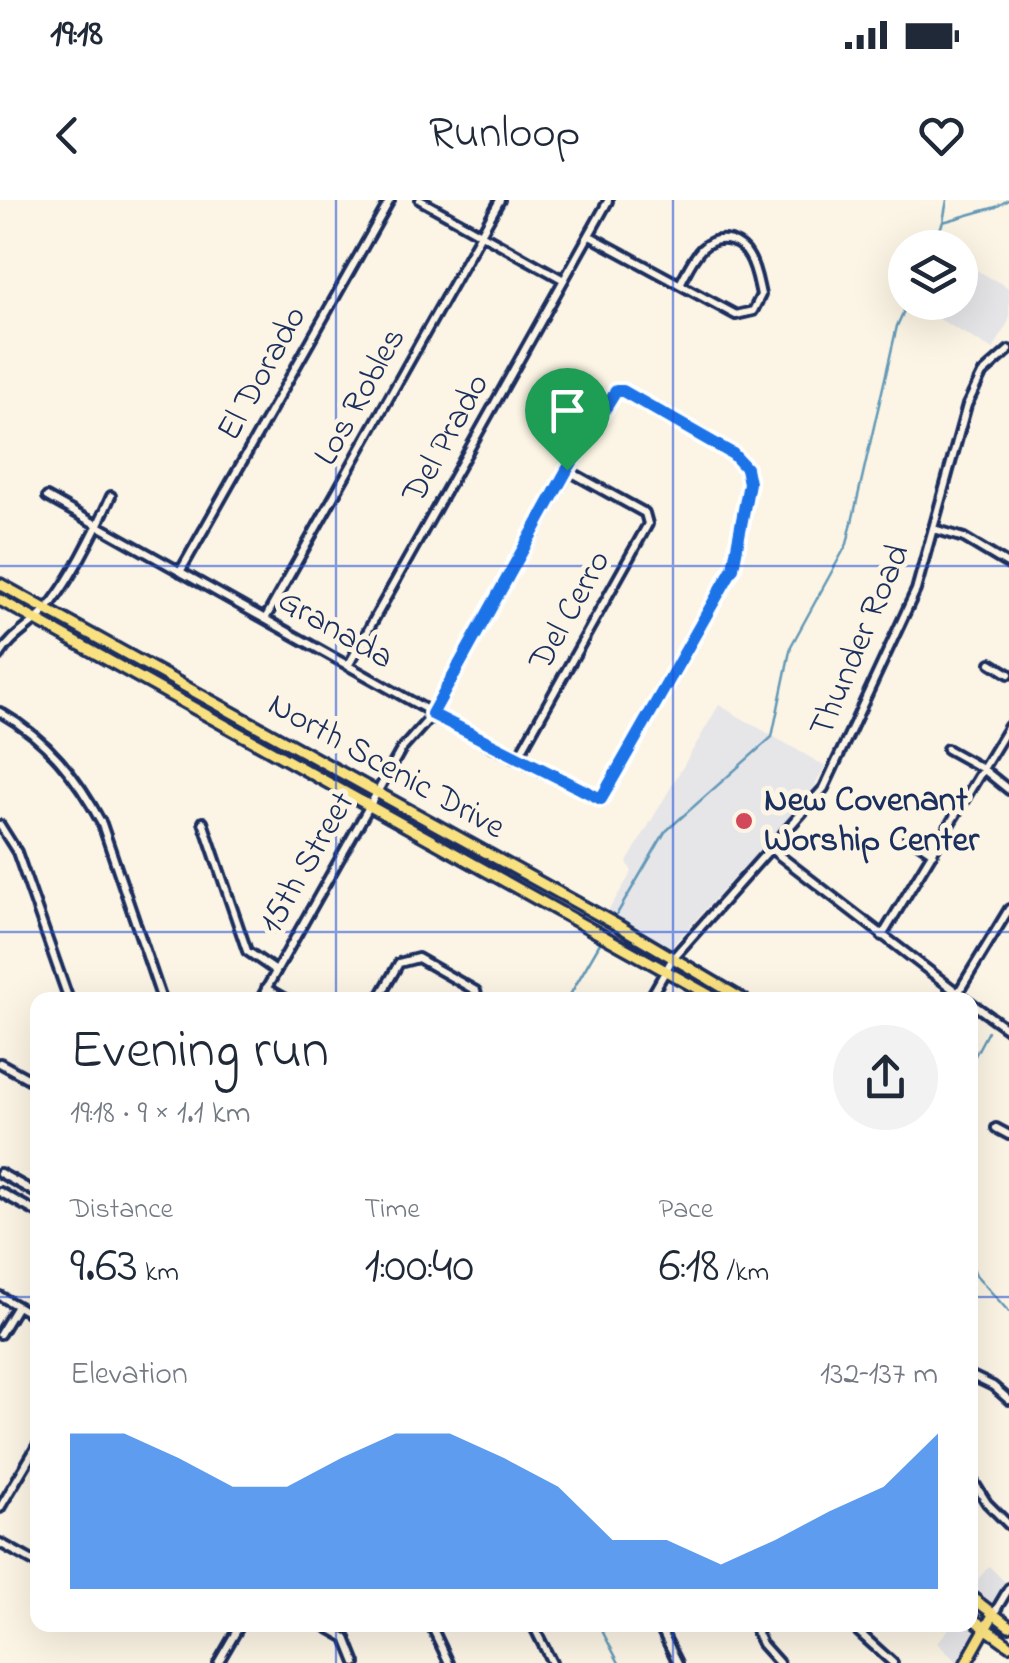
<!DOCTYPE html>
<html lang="en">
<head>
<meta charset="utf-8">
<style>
  :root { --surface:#fff; --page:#f2f2f3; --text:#1f2937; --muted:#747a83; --accent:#1a73e8 }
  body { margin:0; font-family:"Indie Flower",sans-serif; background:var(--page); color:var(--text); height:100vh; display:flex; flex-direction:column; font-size:38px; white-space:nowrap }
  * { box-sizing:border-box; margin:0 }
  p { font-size:32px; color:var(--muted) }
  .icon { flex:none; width:55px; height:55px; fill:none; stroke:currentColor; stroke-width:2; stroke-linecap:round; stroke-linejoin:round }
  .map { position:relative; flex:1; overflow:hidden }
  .drawer { position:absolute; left:30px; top:792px; width:948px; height:640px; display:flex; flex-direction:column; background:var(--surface); border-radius:20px; box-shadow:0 10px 40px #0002 }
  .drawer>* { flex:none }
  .controls { position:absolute; left:888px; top:30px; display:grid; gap:20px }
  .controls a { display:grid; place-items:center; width:90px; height:90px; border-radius:50%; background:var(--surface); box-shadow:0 10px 40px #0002; font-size:50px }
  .pin { position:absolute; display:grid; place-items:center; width:85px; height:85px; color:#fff; margin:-102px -42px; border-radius:50% 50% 50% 0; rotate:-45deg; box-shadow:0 0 10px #0007 }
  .pin .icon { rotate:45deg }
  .round { display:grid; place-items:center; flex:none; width:105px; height:105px; border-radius:52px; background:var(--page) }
  .overview { display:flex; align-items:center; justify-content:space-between; height:170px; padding:0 40px }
  h1 { font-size:55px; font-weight:600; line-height:75px }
  .figures { display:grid; grid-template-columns:repeat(3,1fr); gap:15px; height:170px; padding:10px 40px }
  .figures div { display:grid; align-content:center }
  .figures b { font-size:50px; font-weight:600 }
  .figures small { font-size:28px; font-weight:400 }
  .figures p { font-size:28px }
  .chart { height:280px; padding:20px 40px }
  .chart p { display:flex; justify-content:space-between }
  .chart svg { width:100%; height:180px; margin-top:10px; fill:var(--accent); opacity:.7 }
  .status { display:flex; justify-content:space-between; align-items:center; height:70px; padding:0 50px; background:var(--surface); direction:ltr }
  .status svg { height:28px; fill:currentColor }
  header { display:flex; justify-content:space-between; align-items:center; height:130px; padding:0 40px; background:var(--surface); font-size:45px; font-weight:600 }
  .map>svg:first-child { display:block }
</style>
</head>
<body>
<div class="status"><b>19:18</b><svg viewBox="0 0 49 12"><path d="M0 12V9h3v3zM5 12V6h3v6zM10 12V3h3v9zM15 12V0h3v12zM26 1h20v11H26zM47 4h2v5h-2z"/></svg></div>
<header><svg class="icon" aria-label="back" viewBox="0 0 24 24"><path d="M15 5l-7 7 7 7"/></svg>Runloop<svg class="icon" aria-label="heart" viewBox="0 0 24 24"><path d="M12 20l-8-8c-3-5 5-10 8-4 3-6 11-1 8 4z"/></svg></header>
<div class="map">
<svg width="1009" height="1463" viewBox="0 0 1009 1463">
  <rect width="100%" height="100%" fill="#fcf5e5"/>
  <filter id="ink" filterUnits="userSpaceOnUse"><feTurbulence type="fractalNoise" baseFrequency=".01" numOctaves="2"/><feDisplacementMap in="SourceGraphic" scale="20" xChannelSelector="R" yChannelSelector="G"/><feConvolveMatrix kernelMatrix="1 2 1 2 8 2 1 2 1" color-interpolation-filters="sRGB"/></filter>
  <g filter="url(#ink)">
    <!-- built -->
    <path fill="#e6e6e9" d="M 969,66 L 1009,88 L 1009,121 L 993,150 L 939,119 L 948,103 L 960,102 L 960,82 Z
      M 719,505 L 825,566 L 811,593 L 670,748 L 608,711 L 632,672 L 627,662 Z
      M 989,1366 L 1005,1382 L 992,1404 L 988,1404 L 970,1389 Z
      M 952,1425 L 969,1425 L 975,1433 L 958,1463 L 937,1443 Z"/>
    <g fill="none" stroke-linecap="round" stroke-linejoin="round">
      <!-- stream -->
      <path stroke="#6398b7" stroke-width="2.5" d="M 943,22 L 996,7 L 1008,0
        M 932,48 L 943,22 L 947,0
        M 617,714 L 665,632 L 772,537 L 791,446 L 847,344 L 897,126 L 908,102
        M 567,800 L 600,743
        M 970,865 L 988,831
        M 970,1061 L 976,1075 L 1009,1112
        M 599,1425 L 619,1463"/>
      <defs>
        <path id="minor" d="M 420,0 L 564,80
          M 590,36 L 736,115 L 753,111 L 761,95 C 758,82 756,67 749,56 C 745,48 739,44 731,41 C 702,33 691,64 680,84
          M 47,297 L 495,548 L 601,599 L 733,368 L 749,283 L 746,267 L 733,253 L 623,191 L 616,191 L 610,197 L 433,514 L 401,550 L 260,800
          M 934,329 L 964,338 L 1009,365
          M 180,372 L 390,0
          M 265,419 L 500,0
          M 0,455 C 11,436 31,427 45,411 C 69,384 96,330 111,296
          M 991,463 L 1009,474
          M 348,466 L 608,1
          M 0,512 C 47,539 77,577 102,624 L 162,800
          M 947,549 L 983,569 L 1009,590
          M 518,557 L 648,324 L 645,313 L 567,270
          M 203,622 L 247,751 L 276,771
          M 0,625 L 17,652 L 69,800
          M 908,636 L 933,653
          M 771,649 L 967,800
          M 882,736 L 1009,526
          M 266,788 L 287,800
          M 958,793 L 1009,709
          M 378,800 L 399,763 L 418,758 L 476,791 L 478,800
          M 649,800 L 673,758 L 824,588 L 916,390 L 967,205 L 982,174 L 1009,150
          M 970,802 L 1009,830
          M 0,863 L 38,884
          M 996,928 L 1009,935
          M 0,973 L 38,994
          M 0,992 L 38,1013
          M 0,1096 L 38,1118
          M 0,1134 L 17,1106
          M 970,1175 L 993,1186 L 1009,1200
          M 970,1276 L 987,1303 L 1009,1325
          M 0,1308 L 38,1244
          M 0,1343 L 38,1364
          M 993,1415 L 1009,1388
          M 323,1425 L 346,1438 L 356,1463
          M 431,1425 L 449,1463
          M 533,1425 L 552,1463
          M 659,1425 L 678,1463
          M 753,1425 L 762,1444 L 779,1463
          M 851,1425 L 893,1463
          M 218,1463 L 240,1425"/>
        <path id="major" d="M 0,384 L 619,726 L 744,800
          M 0,400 L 718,800
          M 970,1396 L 1009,1426
          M 970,1417 L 1009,1445
          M 966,1463 L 993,1415"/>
      </defs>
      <!-- minor casing -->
      <use href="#minor" stroke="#1b2f5e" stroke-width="14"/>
      <!-- major casing -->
      <use href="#major" stroke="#1b2f5e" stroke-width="16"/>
      <!-- minor -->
      <use href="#minor" stroke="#fcf5e5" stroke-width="6"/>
      <!-- major -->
      <use href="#major" stroke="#fae180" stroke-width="9"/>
    </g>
  </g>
  <g fill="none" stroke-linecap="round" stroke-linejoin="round" filter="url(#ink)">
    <defs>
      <path id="route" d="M 616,191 L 623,191 L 733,254 L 746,268 L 749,283 L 733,368 L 601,599 L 432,514 L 567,270 Z"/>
    </defs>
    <!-- route casing -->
    <use href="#route" stroke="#fff" stroke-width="20"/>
    <!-- route -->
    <use href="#route" stroke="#1a73e8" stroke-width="12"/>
  </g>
  <!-- grid -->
  <path fill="none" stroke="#1d4ed8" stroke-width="2.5" stroke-opacity="0.55" d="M 336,0 L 336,800M 673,0 L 673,800M 0,366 L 1009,366M 0,732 L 1009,732M 0,1097 L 38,1097M 970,1097 L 1009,1097M 336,1425 L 336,1463M 673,1425 L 673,1463"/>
  <!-- markers -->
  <circle fill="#d1495b" stroke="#fcf5e5" stroke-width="4" cx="744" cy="621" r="10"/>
  <g text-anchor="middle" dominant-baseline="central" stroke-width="10" stroke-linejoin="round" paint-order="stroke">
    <!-- street labels -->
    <g font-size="35" fill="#1b2f5e" stroke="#fcf5e5">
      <text transform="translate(263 174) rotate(-61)">El Dorado</text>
      <text transform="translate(361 197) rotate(-61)">Los Robles</text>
      <text transform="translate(447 239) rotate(-61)">Del Prado</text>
      <text transform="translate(571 411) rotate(-61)">Del Cerro</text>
      <text transform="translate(335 430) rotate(30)">Granada</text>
      <text transform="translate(861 441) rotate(-67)">Thunder Road</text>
      <text transform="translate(386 567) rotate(29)">North Scenic Drive</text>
      <text transform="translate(308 663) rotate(-60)">15th Street</text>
    </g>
    <!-- poi labels -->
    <g font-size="35" font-weight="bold" fill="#1b2f5e" stroke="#fcf5e5" text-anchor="start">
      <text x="764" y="601">New Covenant<tspan x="764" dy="40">Worship Center</tspan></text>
    </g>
  </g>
</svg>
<div class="controls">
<a><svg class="icon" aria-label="layers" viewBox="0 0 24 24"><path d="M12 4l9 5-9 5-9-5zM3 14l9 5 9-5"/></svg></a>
</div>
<div class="pin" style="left:567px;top:270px;background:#1e9e55"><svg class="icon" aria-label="arrive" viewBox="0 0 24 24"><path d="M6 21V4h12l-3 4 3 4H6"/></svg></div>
<section class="drawer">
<div class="overview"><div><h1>Evening run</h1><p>19:18 · 9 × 1.1 km</p></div><a class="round"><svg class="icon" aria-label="share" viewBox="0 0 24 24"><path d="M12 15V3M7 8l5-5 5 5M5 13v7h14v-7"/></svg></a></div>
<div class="figures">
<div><p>Distance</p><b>9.63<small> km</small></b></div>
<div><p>Time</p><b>1:00:40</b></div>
<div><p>Pace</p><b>6:18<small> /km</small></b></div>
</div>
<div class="chart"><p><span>Elevation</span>132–137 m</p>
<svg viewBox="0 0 160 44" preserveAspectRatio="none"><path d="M0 44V6L10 6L20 12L30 19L40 19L50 12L60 6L70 6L80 12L90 19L100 32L110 32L120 38L130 32L140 25L150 19L160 6V44z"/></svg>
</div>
</section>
</div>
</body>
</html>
